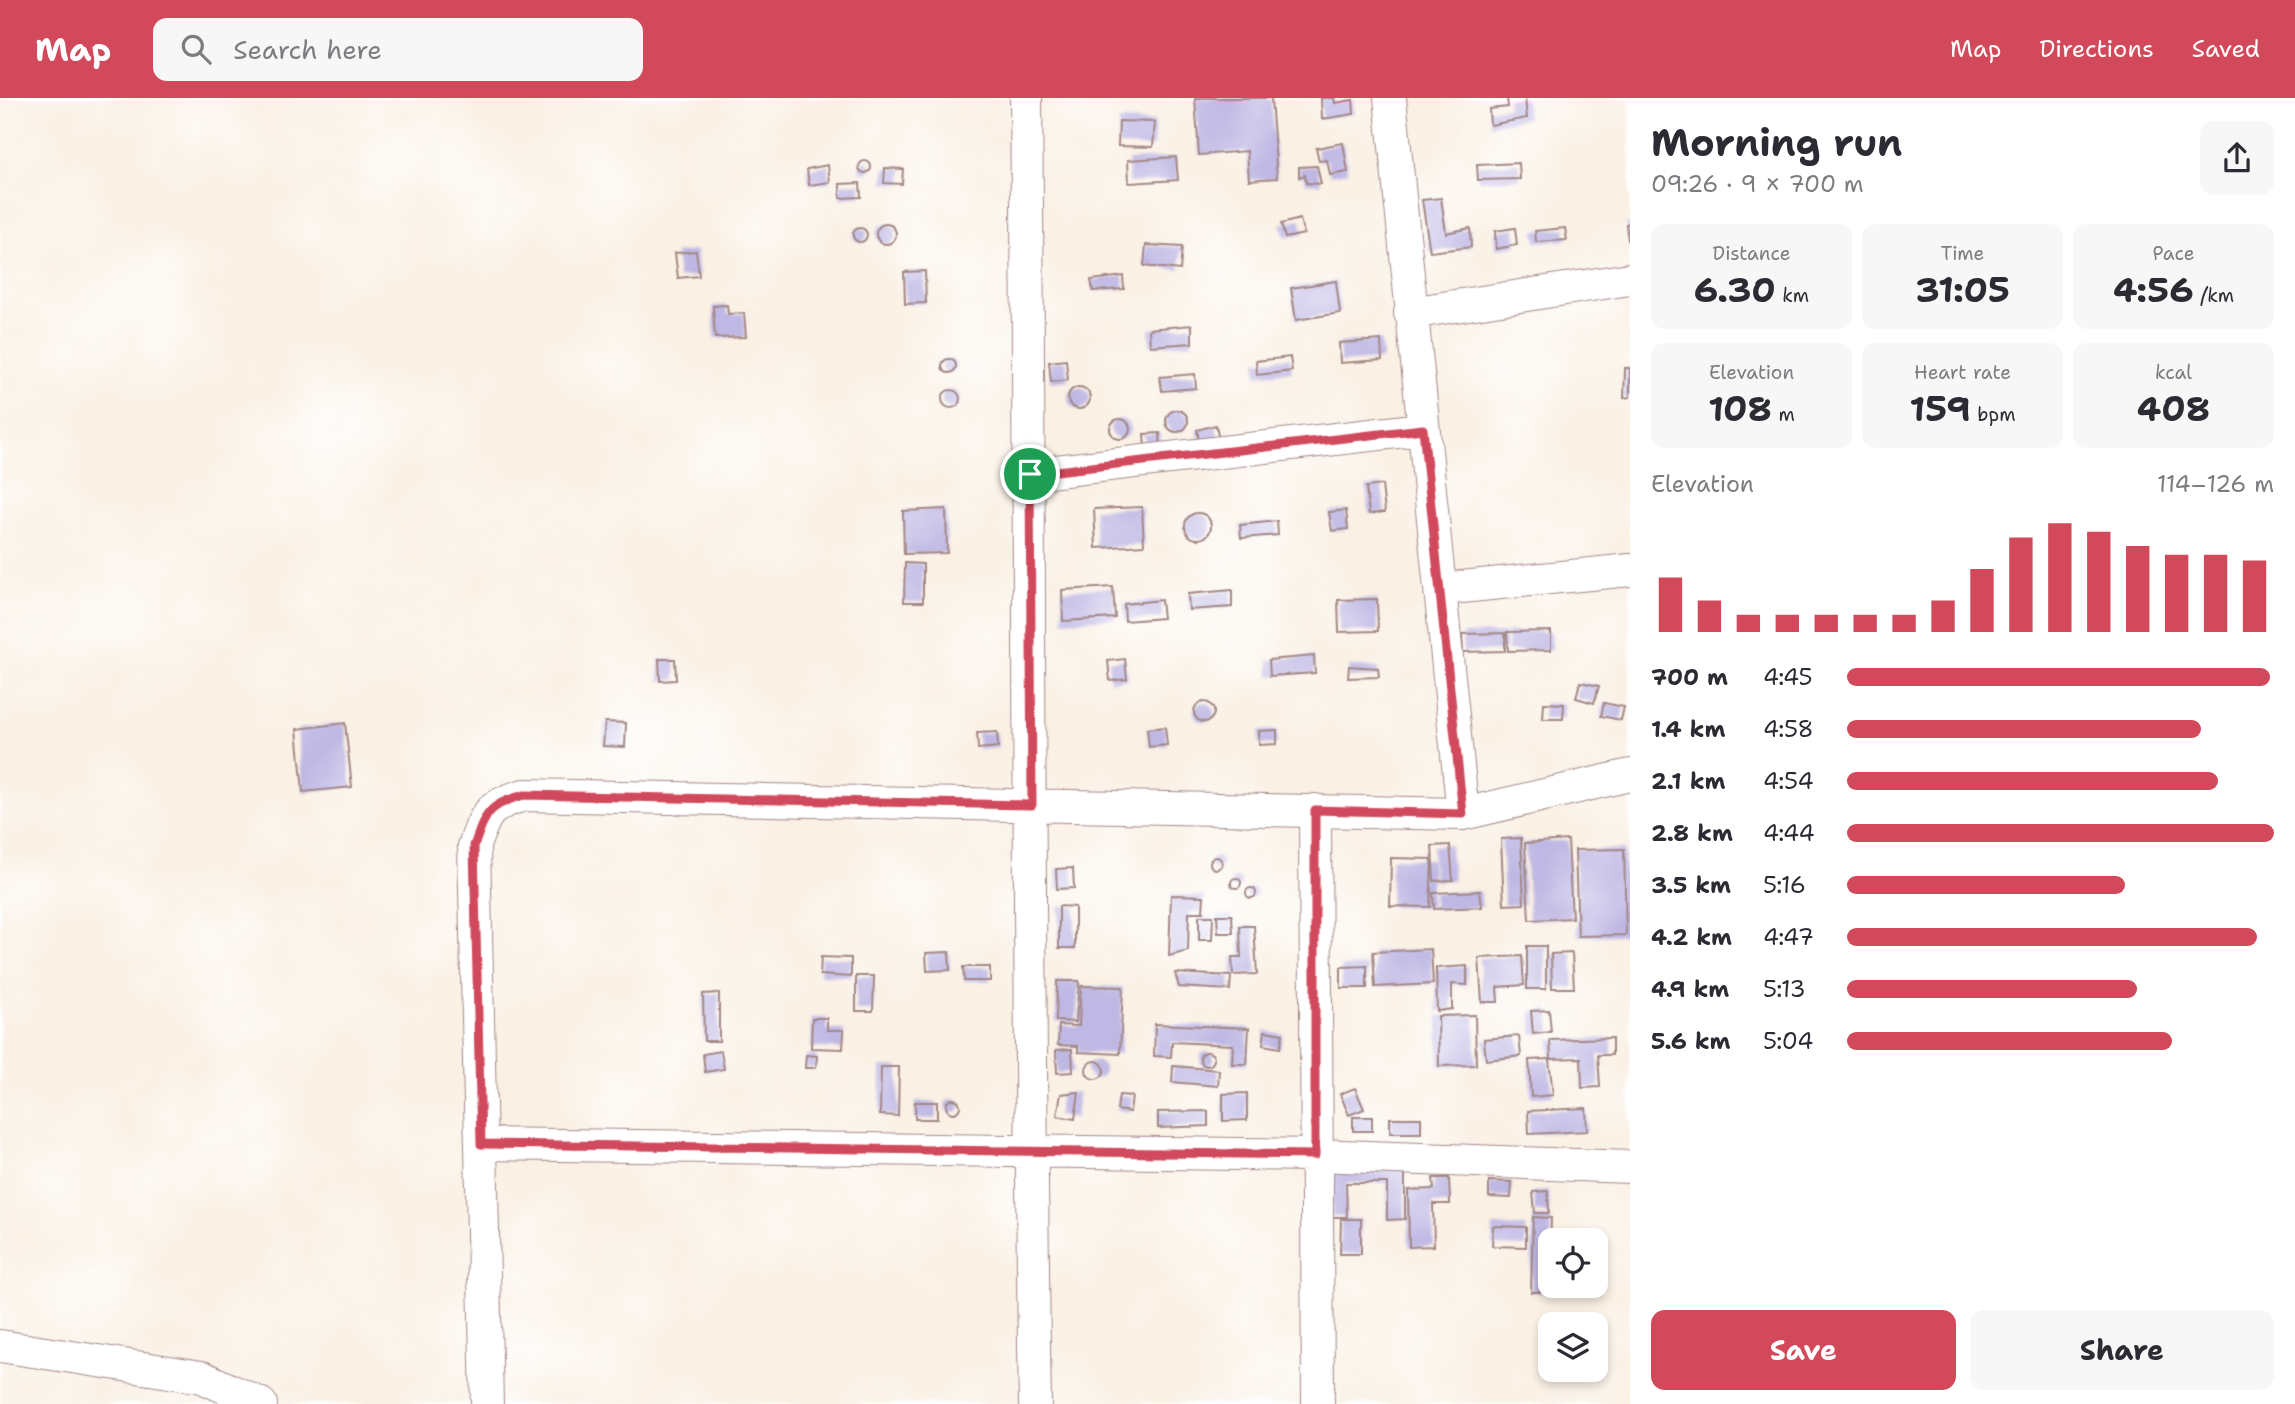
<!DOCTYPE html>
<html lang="en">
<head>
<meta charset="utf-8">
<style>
  :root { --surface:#fff; --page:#f7f7f7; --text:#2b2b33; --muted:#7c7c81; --accent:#d1495b }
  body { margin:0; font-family:"Shantell Sans",sans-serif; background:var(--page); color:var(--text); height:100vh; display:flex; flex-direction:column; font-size:26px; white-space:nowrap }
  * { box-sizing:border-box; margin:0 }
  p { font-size:23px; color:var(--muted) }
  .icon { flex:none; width:38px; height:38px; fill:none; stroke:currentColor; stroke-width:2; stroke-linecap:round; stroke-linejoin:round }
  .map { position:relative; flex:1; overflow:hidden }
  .details { display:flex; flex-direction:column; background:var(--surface); width:665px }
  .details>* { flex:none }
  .buttons { position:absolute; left:1538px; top:1130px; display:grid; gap:14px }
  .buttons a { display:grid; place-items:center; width:70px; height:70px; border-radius:14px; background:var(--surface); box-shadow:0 4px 10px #0003; font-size:35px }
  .pin { position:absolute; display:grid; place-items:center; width:60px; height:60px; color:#fff; margin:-30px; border:4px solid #fff; border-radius:50%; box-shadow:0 2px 7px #0007 }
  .round { display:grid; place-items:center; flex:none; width:74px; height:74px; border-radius:14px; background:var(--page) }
  .headline { display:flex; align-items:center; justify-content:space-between; height:119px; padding:0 21px }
  h1 { font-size:38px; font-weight:700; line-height:52px }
  .figures { display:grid; grid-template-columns:repeat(3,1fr); gap:10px; height:119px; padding:7px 21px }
  .figures div { display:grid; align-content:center; border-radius:14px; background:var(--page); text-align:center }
  .figures b { font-size:35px; font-weight:700 }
  .figures small { font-size:19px; font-weight:400 }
  .figures p { font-size:19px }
  .chart { height:196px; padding:14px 21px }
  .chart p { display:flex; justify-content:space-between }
  .chart svg { width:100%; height:126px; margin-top:7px; stroke:var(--accent); stroke-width:6 }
  .action { display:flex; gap:14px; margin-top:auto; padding:14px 21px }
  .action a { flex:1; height:80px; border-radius:14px; background:var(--accent); color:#fff; font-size:28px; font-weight:700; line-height:80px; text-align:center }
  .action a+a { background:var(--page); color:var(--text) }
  ul { padding:0 21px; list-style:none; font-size:23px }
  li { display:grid; grid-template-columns:112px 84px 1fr; align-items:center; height:52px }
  li i { height:18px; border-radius:9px; background:var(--accent) }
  header { display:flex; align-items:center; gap:42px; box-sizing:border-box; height:98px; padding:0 35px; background:var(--accent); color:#fff }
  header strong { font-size:33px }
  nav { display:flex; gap:38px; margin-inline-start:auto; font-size:24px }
  .search { width:490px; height:63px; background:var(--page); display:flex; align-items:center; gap:18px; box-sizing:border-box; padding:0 24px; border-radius:14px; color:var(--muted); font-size:26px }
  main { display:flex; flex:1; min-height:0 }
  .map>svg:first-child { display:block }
</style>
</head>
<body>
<header>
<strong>Map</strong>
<div class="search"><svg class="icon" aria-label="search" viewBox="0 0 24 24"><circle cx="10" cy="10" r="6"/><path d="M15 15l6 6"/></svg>Search here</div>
<nav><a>Map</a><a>Directions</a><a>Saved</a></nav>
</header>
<main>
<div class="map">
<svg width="1630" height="1306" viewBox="0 0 1630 1306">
  <rect width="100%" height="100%" fill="#fff"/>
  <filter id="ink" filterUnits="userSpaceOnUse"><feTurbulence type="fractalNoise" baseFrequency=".0143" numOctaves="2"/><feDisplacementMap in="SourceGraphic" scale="14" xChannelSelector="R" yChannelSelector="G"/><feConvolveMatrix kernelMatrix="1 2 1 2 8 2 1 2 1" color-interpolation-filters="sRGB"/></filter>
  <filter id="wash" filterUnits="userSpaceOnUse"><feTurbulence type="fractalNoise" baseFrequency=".00686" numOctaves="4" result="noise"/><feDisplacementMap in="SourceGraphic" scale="28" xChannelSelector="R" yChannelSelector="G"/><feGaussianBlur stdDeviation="1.57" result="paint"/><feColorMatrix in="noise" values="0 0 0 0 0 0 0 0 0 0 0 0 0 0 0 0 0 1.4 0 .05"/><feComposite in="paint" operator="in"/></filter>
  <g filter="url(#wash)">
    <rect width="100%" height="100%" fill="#faf0e3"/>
    <g id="blocks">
      <!-- building -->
      <path fill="#bfb8e4" d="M 1195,0 L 1271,0 L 1277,80 L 1249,82 L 1247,53 L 1199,57 Z
        M 1321,0 L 1334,0 L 1335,5 L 1353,2 L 1354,16 L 1322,21 Z
        M 1507,0 L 1525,0 L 1527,20 L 1490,27 L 1489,11 L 1508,9 Z
        M 1119,23 L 1155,24 L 1153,49 L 1118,48 Z
        M 1343,45 L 1348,74 L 1330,77 L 1327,62 L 1319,63 L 1316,50 Z
        M 1176,59 L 1178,82 L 1129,85 L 1128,62 Z
        M859 69a6 6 0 1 1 12 0a6 6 0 1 1-12 0Z
        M 1519,65 L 1520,81 L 1478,82 L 1477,67 Z
        M 828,67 L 830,84 L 809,87 L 807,71 Z
        M 1317,68 L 1321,86 L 1306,85 L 1305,77 L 1299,79 L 1299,69 Z
        M 885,70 L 903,71 L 902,86 L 884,85 Z
        M 860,85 L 861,99 L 840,100 L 840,86 Z
        M 1441,100 L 1446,135 L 1470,130 L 1471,149 L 1430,154 L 1422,102 Z
        M 1300,121 L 1304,136 L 1285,140 L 1281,126 Z
        M 1630,125 L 1630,142 L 1628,142 L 1626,126 Z
        M876 136a10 10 0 1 1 20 0a10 10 0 1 1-20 0Z
        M853 137a7 7 0 1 1 14 0a7 7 0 1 1-14 0Z
        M 1515,130 L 1517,147 L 1496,151 L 1495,133 Z
        M 1565,130 L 1567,142 L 1536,144 L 1535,133 Z
        M 1146,147 L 1182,149 L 1180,172 L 1144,168 Z
        M 696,153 L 699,178 L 678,180 L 675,155 Z
        M 925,173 L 926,205 L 905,206 L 904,174 Z
        M 1123,178 L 1124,191 L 1093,193 L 1091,182 Z
        M 1336,183 L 1340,215 L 1296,222 L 1291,190 Z
        M 727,207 L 728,216 L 744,215 L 746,239 L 715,240 L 713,208 Z
        M 1192,227 L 1192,245 L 1150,248 L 1149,231 Z
        M 1381,242 L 1382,262 L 1340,265 L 1339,245 Z
        M 1290,259 L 1292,273 L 1257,277 L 1256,263 Z
        M942 268a7 7 0 1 1 14 0a7 7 0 1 1-14 0Z
        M 1066,262 L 1068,282 L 1051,284 L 1049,264 Z
        M 1625,270 L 1630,270 L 1630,299 L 1624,300 Z
        M 1195,276 L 1196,290 L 1162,293 L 1160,279 Z
        M1068 300a11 11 0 1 1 22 0a11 11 0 1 1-22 0Z
        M942 301a9 9 0 1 1 18 0a9 9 0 1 1-18 0Z
        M1166 323a11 11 0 1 1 22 0a11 11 0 1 1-22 0Z
        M1110 331a10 10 0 1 1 20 0a10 10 0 1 1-20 0Z
        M 1216,327 L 1219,343 L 1200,348 L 1197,332 Z
        M 1160,335 L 1161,352 L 1145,352 L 1144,336 Z
        M 1382,387 L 1385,414 L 1369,416 L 1366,389 Z
        M 1142,409 L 1144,447 L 1096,450 L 1094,411 Z
        M 946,411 L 947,455 L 904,456 L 903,413 Z
        M 1346,412 L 1348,431 L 1332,433 L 1329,414 Z
        M1185 428a13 13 0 1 1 26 0a13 13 0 1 1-26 0Z
        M 1277,423 L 1278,437 L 1241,440 L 1240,427 Z
        M 905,465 L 923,466 L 923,504 L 904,504 Z
        M 1113,489 L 1115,520 L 1063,523 L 1062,492 Z
        M 1232,492 L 1232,509 L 1189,512 L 1188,496 Z
        M 1377,501 L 1378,533 L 1339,534 L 1338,502 Z
        M 1161,502 L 1163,520 L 1125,523 L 1124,506 Z
        M 1551,533 L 1551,552 L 1508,553 L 1507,534 Z
        M 1505,535 L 1505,553 L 1463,554 L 1462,536 Z
        M 1314,558 L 1315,575 L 1270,578 L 1269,562 Z
        M 659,561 L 675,561 L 676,582 L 660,583 Z
        M 1125,561 L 1127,581 L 1110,583 L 1108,563 Z
        M 1349,568 L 1378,570 L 1379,579 L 1348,580 Z
        M 1580,584 L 1599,588 L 1594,605 L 1576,600 Z
        M1194 614a10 10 0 1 1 20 0a10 10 0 1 1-20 0Z
        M 1544,605 L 1564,606 L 1563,621 L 1543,621 Z
        M 1604,605 L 1624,609 L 1621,622 L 1601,618 Z
        M 605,624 L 626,625 L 625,649 L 603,648 Z
        M 345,625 L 352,689 L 303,694 L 297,631 Z
        M 1165,629 L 1167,647 L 1149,649 L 1147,631 Z
        M 1277,632 L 1277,646 L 1259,647 L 1259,633 Z
        M 997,634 L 998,649 L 978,651 L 977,635 Z
        M 1521,740 L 1524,806 L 1504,807 L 1501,741 Z
        M 1568,742 L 1572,820 L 1529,822 L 1525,745 Z
        M 1450,747 L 1453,782 L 1434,783 L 1432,748 Z
        M 1624,751 L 1626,837 L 1578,838 L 1575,752 Z
        M1210 765a6 6 0 1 1 12 0a6 6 0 1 1-12 0Z
        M 1391,760 L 1432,761 L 1430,809 L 1390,808 Z
        M 1073,770 L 1074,790 L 1057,791 L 1056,771 Z
        M1231 785a5 5 0 1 1 10 0a5 5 0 1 1-10 0Z
        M1246 795a5 5 0 1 1 10 0a5 5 0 1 1-10 0Z
        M 1480,793 L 1482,809 L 1434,811 L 1433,795 Z
        M 1171,797 L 1204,798 L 1203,814 L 1189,814 L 1188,853 L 1169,858 Z
        M 1059,808 L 1075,809 L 1075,850 L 1059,850 Z
        M 1217,817 L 1232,817 L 1233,835 L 1218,835 Z
        M 1199,818 L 1213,818 L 1212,842 L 1199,842 Z
        M 1240,828 L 1254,828 L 1257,876 L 1233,877 L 1232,859 L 1241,859 Z
        M 1527,848 L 1546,848 L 1546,891 L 1527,891 Z
        M 1431,851 L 1433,886 L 1375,889 L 1373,854 Z
        M 949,854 L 950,872 L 927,873 L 926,855 Z
        M 1572,855 L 1574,890 L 1552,890 L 1551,856 Z
        M 1522,858 L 1524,887 L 1497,889 L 1498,904 L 1482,904 L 1479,860 Z
        M 821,859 L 851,860 L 851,879 L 820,877 Z
        M 1367,868 L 1367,890 L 1341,890 L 1341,869 Z
        M 1467,868 L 1467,887 L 1452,886 L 1452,911 L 1437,913 L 1436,870 Z
        M 963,869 L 990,869 L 990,883 L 964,883 Z
        M 1175,875 L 1231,878 L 1230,892 L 1179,889 Z
        M 856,878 L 874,878 L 873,913 L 856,913 Z
        M 1057,883 L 1079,883 L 1076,924 L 1056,923 Z
        M 1081,888 L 1123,889 L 1120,956 L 1078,954 L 1078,948 L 1058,947 L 1059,927 L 1079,928 Z
        M 719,895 L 719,943 L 704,943 L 703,896 Z
        M 1549,912 L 1551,934 L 1533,936 L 1531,913 Z
        M 1475,917 L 1476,967 L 1439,968 L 1438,918 Z
        M 812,920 L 827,920 L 827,932 L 844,932 L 843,951 L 811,950 Z
        M 1155,926 L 1249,930 L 1247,966 L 1232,966 L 1233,947 L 1172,944 L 1171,959 L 1154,958 Z
        M 1265,933 L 1283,936 L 1280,950 L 1263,947 Z
        M 1519,938 L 1521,958 L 1486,962 L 1484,941 Z
        M 1612,940 L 1612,957 L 1598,957 L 1600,989 L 1582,990 L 1581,960 L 1551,961 L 1550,942 Z
        M 1072,951 L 1073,974 L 1057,975 L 1056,952 Z
        M 721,953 L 724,971 L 705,974 L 703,956 Z
        M1200 961a7 7 0 1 1 14 0a7 7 0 1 1-14 0Z
        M 806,957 L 817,958 L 816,970 L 805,970 Z
        M 1549,961 L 1553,997 L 1531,999 L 1529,962 Z
        M1086 972a9 9 0 1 1 18 0a9 9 0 1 1-18 0Z
        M 1173,968 L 1219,972 L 1218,988 L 1172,984 Z
        M 881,969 L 899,969 L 898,1018 L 880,1017 Z
        M 1355,990 L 1364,1011 L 1349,1017 L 1340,996 Z
        M 1079,994 L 1075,1021 L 1057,1018 L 1061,996 Z
        M 1247,995 L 1247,1022 L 1223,1023 L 1223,996 Z
        M 1119,997 L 1132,998 L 1130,1014 L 1117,1012 Z
        M946 1008a7 7 0 1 1 14 0a7 7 0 1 1-14 0Z
        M 915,1004 L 937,1004 L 937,1021 L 915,1021 Z
        M 1586,1010 L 1587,1033 L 1529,1036 L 1528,1013 Z
        M 1208,1013 L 1208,1028 L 1158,1030 L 1158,1014 Z
        M 1353,1019 L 1372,1019 L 1372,1033 L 1353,1033 Z
        M 1390,1020 L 1421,1020 L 1421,1035 L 1390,1035 Z
        M 1405,1067 L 1405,1121 L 1387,1122 L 1387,1085 L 1346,1085 L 1347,1119 L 1332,1119 L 1332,1068 Z
        M 1433,1080 L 1449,1080 L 1450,1106 L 1433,1106 L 1434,1148 L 1409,1149 L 1408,1092 L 1434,1091 Z
        M 1489,1083 L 1512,1084 L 1511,1100 L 1489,1099 Z
        M 1548,1093 L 1549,1115 L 1535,1115 L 1533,1094 Z
        M 1533,1119 L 1551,1120 L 1549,1194 L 1531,1194 Z
        M 1341,1121 L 1361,1121 L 1361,1156 L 1340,1156 Z
        M 1493,1128 L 1526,1129 L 1526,1149 L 1492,1148 Z"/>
    </g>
  </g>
  <g filter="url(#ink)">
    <use href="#blocks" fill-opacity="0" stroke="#a28887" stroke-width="2"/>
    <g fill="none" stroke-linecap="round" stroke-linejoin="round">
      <defs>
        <path id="minor" d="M 1026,0 C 1031,435 1027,871 1035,1306
          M 1390,0 L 1463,716
          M 1410,215 L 1630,181
          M 1030,376 L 1423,331
          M 1442,491 L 1630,472
          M 1315,712 L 1318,1306
          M 481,1046 L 1315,1057 L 1630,1069
          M 0,1248 L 202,1279 L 261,1306
          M 487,1306 L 474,748 C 486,714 488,708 524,697 L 1463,716 L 1630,677"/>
      </defs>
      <!-- minor casing -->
      <use href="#minor" stroke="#a28887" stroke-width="34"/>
      <!-- minor -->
      <use href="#minor" stroke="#fff" stroke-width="32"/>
    </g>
  </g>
  <g fill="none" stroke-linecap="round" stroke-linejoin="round" filter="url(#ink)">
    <defs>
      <path id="route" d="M 1423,331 L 1463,716 L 1315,712 L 1315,1057 L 481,1046 L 474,748 C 486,714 488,707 524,697 L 1032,707 L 1030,376 Z"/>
    </defs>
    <!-- route casing -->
    <use href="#route" stroke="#fff" stroke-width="14"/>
    <!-- route -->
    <use href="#route" stroke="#d1495b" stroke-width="9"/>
  </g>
</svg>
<div class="buttons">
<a><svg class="icon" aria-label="locate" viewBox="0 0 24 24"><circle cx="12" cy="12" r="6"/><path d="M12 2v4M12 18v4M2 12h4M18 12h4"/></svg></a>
<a><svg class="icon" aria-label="layers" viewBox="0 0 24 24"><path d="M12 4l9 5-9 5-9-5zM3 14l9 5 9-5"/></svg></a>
</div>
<div class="pin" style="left:1030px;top:376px;background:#1e9e55"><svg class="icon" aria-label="arrive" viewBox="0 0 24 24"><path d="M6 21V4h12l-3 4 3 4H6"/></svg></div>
</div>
<section class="details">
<div class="headline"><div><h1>Morning run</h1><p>09:26 · 9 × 700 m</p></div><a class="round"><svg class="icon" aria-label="share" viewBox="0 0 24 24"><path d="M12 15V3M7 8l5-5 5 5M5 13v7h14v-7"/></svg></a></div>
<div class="figures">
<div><p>Distance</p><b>6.30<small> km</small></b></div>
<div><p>Time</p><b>31:05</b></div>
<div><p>Pace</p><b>4:56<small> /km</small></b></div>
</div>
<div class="figures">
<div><p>Elevation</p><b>108<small> m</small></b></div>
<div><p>Heart rate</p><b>159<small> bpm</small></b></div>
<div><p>kcal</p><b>408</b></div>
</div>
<div class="chart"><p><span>Elevation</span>114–126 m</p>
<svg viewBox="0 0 160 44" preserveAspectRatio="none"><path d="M5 44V25M15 44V33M25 44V38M35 44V38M45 44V38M55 44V38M65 44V38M75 44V33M85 44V22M95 44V11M105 44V6M115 44V9M125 44V14M135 44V17M145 44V17M155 44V19"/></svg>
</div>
<ul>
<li><b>700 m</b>4:45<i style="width:99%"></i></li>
<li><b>1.4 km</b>4:58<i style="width:83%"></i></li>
<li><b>2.1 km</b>4:54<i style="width:87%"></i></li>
<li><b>2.8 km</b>4:44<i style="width:100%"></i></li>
<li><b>3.5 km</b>5:16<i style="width:65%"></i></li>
<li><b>4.2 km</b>4:47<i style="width:96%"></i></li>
<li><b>4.9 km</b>5:13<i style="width:68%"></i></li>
<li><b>5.6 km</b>5:04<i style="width:76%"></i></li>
</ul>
<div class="action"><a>Save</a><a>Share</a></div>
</section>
</main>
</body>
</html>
